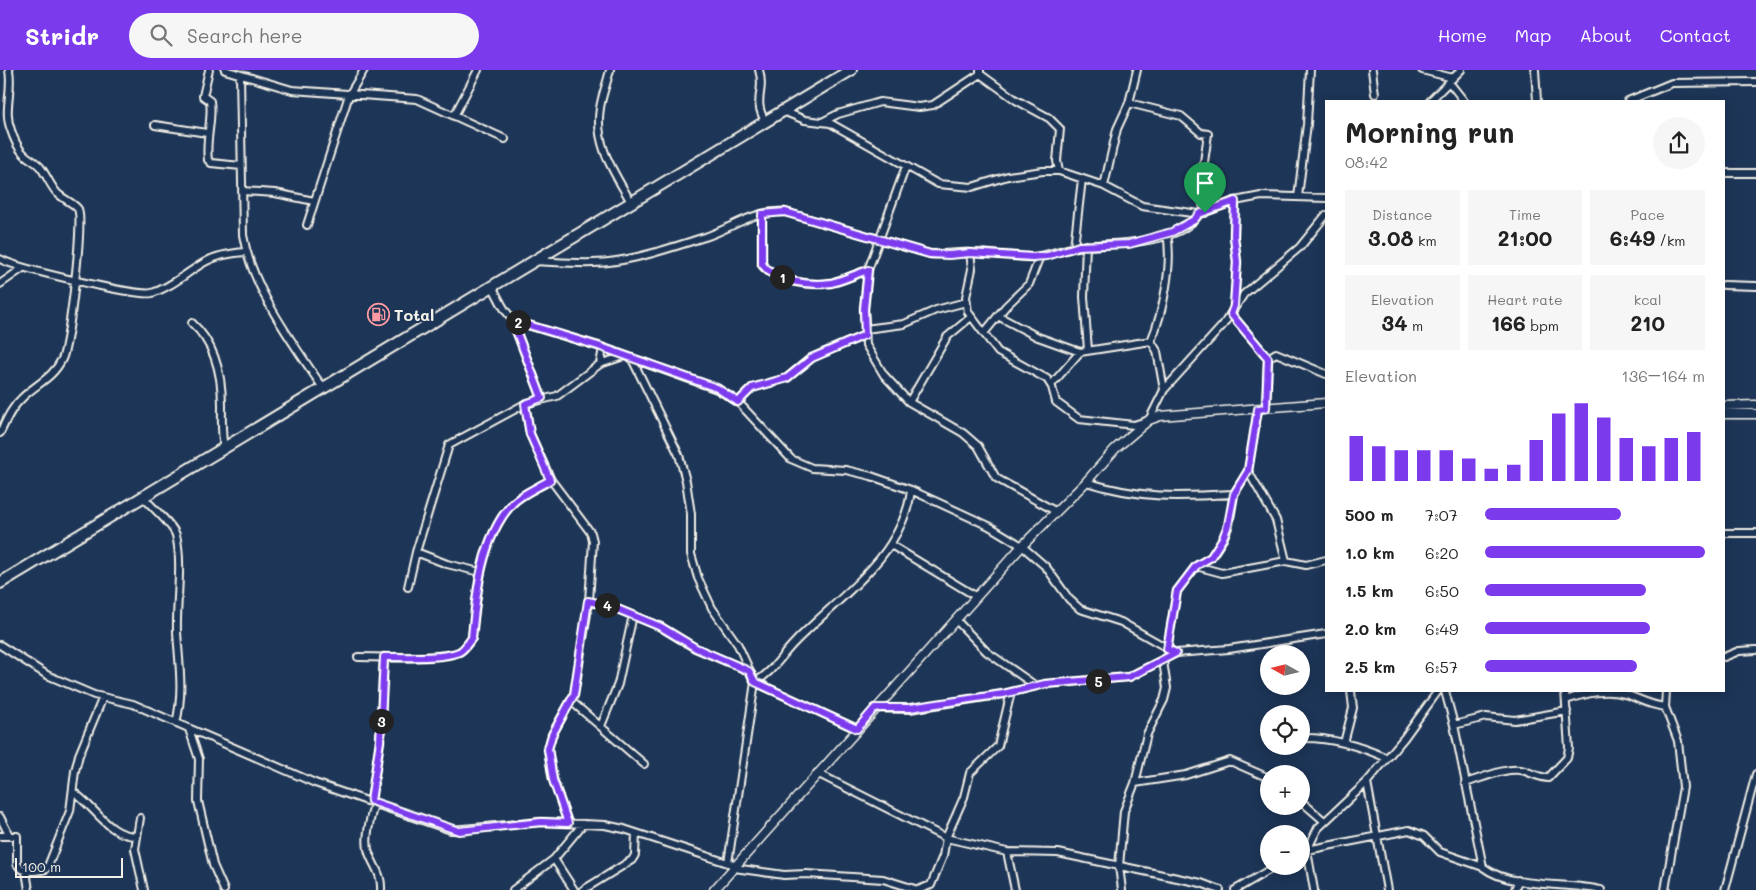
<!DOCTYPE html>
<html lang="en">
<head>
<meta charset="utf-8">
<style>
  :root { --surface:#fff; --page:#f6f6f6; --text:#222; --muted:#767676; --accent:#7c3aed }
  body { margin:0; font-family:Mali,sans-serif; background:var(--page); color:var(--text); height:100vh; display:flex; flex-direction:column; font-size:19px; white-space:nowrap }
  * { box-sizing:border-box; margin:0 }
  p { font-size:16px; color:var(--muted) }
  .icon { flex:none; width:28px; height:28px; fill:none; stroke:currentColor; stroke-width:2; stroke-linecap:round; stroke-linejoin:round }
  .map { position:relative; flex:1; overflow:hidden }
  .details { position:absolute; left:1325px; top:30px; width:400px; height:592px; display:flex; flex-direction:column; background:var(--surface); border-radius:0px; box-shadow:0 2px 12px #0003 }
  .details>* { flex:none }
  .needle { width:32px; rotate:278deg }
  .tools { position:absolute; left:1260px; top:575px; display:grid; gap:10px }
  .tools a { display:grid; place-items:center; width:50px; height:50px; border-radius:50%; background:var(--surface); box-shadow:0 2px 12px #0003; font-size:25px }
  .scale { position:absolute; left:15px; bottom:12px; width:108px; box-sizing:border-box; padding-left:5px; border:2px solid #f4f1e8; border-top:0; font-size:14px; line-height:18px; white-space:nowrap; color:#f4f1e8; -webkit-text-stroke:4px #1d3557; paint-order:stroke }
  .pin { position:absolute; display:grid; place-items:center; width:42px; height:42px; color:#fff; margin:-51px -21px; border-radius:50% 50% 50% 0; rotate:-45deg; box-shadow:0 0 5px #0007 }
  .pin .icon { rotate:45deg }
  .km { position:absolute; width:25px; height:25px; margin:-12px; border-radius:50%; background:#222; color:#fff; font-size:14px; line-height:25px; text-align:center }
  .round { display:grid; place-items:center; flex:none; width:52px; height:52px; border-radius:26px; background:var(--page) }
  .head { display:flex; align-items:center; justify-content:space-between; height:85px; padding:0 20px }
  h1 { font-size:28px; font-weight:700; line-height:38px }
  .metrics { display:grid; grid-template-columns:repeat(3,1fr); gap:8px; height:85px; padding:5px 20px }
  .metrics div { display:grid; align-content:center; border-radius:0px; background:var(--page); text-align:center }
  .metrics b { font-size:21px; font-weight:700 }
  .metrics small { font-size:14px; font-weight:400 }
  .metrics p { font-size:14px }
  .chart { height:140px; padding:10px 20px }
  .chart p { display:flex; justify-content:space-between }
  .chart svg { width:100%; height:90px; margin-top:5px; stroke:var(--accent); stroke-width:6 }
  ul { padding:0 20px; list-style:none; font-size:16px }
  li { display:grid; grid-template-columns:80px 60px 1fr; align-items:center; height:38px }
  li i { height:12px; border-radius:6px; background:var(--accent) }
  header { display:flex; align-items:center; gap:30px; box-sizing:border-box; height:70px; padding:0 25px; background:var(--accent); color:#fff }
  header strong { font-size:24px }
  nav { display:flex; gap:28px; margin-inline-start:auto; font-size:18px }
  .search { width:350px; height:45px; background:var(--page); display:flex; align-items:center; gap:12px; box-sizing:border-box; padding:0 18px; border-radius:28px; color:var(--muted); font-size:19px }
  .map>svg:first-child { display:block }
</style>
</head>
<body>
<header>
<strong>Stridr</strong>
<div class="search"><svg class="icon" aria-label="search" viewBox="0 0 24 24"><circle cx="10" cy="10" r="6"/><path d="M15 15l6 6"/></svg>Search here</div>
<nav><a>Home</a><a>Map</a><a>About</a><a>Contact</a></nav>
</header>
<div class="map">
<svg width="1756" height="820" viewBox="0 0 1756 820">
  <rect width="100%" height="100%" fill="#1d3557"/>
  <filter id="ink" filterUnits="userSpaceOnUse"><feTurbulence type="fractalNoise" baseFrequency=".02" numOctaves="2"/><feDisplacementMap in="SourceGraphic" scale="10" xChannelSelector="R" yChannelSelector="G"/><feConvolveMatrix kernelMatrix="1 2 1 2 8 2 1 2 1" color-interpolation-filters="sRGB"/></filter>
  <g filter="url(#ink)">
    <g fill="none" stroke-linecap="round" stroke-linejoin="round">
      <defs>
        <path id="minor" d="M 209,0 L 203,26 L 210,31 C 213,50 205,70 208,90 L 211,93 L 241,96
          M 225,0 L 292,20 L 417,29 L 505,69
          M 610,0 C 607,13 602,25 600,38 C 594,75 614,102 631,132
          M 759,0 C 766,21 752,28 765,51
          M 1372,0 L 1375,24
          M 1422,0 L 1453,8
          M 1535,0 L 1537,31
          M 980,4 L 1016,30 L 1049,48 L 1060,59 L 1057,91 L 1059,101
          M 240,5 L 243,165 C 252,219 293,273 323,318
          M 1449,12 L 1464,31
          M 1430,31 L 1461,0
          M 1628,31 L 1672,13 L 1756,12
          M 1129,33 L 1181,46 L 1201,63 L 1208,64 L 1200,120 L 1205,143
          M 783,41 L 805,50 L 830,53 L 938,114 L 972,117 L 1008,106 L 1043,101 L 1059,101 L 1104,116 L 1142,136 L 1199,144 L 1235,131 L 1261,126 L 1326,128
          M 454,46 L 478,0
          M 824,51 L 838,44 L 880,32 L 919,37 L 933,35 L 980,4 L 980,0
          M 155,55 L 207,63
          M 906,96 L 868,200 L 864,239 L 866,275 L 884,305 L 909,332 L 963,363 L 978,376 L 996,408 L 1055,441
          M 1724,103 L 1756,103
          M 1104,116 L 1117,59 L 1129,33 L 1137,0
          M 242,121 L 275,123 L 314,131
          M 1298,127 L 1307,54 L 1310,0
          M 762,144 L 762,195 C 775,212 811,216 831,213 C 844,210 856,204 868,200
          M 307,155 L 349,25 L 364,0
          M 1086,175 L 1084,227 L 1088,280
          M 1074,177 L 1082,109
          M 970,183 L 972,199 L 966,227 L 968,242 L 998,282 L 1047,309 L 1052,317 L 1056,332 L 1079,349 L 1134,355 L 1149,350 L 1164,320 L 1223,255 L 1244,224 L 1300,177 L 1326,145
          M 0,189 C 16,198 138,227 152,223 C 172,217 187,202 205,192 C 217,185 232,183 246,182
          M 535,191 C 559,192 584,195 609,192 C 639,189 676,176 705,167 C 734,157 753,140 785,142 L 930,184 C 945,185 958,182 972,183 C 992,183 1013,187 1033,187 C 1048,186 1062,179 1077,177 C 1112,172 1177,177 1199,144
          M 0,214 L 23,198
          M 1724,215 L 1756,216
          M 492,216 C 499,228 505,246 518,252 L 598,276 L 717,319 L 738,332 L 791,389 L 812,398 L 846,400 L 871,406 L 911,420 L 989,456 L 1022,476 L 1046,497 L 1069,529 L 1080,539 L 1121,552 L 1176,583
          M 1234,237 L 1237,192 L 1234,166 L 1235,131
          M 1231,244 L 1268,288 L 1266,338
          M 998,246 L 1038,267 L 1080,282 L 1151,271 C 1163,243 1173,194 1167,164
          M 512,250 L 542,328
          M 192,253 C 215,274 222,304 222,335 C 222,350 221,363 224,378
          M 865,259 L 904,254 L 936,240 L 966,232
          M 984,263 L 1006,236 L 1029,214 L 1040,186
          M 1151,271 L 1157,281 L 1164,320
          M 1268,288 L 1276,283 L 1326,304
          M 632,289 L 679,385 L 686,411 L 691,444 L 691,484 L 698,508 L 712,538 L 738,575 L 755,612 L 857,659
          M 600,294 L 603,278
          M 1051,315 L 1080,282
          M 738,332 L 752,318 L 787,308 L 811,288 L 865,265
          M 909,332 L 947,267 L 971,247
          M 525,334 L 530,364 L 551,410 L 591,463 L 593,471 L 589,531 L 574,625 L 552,665 L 548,679 L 553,709 L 568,753
          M 0,363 C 6,351 11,338 22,328 C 36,314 53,308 62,289 C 69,275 84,150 78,139 C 74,133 63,129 57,123 C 50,115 47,106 41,98 C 36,91 28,89 23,83 C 18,78 13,67 11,60 C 3,41 13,20 9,0
          M 1248,401 L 1276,450 L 1286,491
          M 1086,412 C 1141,429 1178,427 1234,424
          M 143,427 C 151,436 173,455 176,465 C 183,495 176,530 177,562 C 179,594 184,622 176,653
          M 1724,463 L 1756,463
          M 891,475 L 977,527
          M 416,482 L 447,494 L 480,502
          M 1196,496 L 1222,503 L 1286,491 L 1306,495 L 1326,490
          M 408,517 L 416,482 L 449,375 L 525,334 L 557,326 L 600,294 L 624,286
          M 589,531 L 610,536 L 661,557 L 695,578 L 749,601
          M 956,550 L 987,582 L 1036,616
          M 0,575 L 47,605 L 94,625 L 133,634 L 315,713 L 451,760 L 541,752 L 605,755 L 624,759 L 737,796
          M 1167,579 L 1177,521 L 1196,496 L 1211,487 L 1223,469 L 1229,455 L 1234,424 L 1248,401 L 1258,339
          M 358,587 C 380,587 441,590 459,582 C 464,580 468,573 472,568 C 476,526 481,468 512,434 C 521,424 539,417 551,410
          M 1724,587 L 1739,581 L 1756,580
          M 755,612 C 772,603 781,586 795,572 C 823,543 871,506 891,473 C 901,457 909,439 911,420
          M 1445,621 L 1454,655 L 1483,797
          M 1566,630 C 1586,623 1607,618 1628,625 C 1642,630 1649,635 1665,637
          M 571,631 L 644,694
          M 875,638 L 910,639 L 1003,624 L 1045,614 L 1129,607 L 1176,583 L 1229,579 L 1326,564
          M 1454,655 L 1486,647 L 1515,650 L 1567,641
          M 601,656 L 618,614 L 633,545
          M 189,659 L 199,689 L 198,731 L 213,795 L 224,820
          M 1301,668 C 1331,667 1360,676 1387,688
          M 1344,673 L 1353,638 L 1351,621
          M 817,703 L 946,768 L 1007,782 L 1058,783 L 1201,813 L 1220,820
          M 1367,712 L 1387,820
          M 1135,713 L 1186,705 L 1230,691 L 1269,708
          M 1465,713 C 1483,708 1507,696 1525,701 C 1533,704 1538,707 1548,708 L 1567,688 L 1569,678 L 1565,621
          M 73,722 C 95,736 108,766 136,766
          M 371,731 L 380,671 L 384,587
          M 1301,731 L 1323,750
          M 374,733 C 371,747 364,769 369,783 C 374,797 382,804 381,820
          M 0,747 L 9,765
          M 140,748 L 135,779 L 144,820
          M 0,766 L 17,766 L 17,794 L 21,799 L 35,801 L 46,799 L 48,796 L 70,741 L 75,701 L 79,685 L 103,627
          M 1007,782 L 1015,820
          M 1301,783 L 1307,780 L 1409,760 L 1424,766 L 1440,782 L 1483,797 C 1511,819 1567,812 1601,820
          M 554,789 L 574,820
          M 728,793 L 755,612
          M 734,798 L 784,805 L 806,804 L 883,809 L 918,820 L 931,815 L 943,786 L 946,768 L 964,727 L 970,703 L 998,676 L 1011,622
          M 26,801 L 29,820
          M 513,820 L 554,789 L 583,754
          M 583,820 L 632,790 L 635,785 L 636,763
          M 1122,820 L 1119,796 L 1124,741 L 1135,713 L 1147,664 L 1164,630 L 1167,618 L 1163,591
          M 1235,820 L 1276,796
          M 1314,820 L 1307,780 L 1318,758 L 1367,712 L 1404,668 L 1438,621
          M 1515,820 L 1518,810
          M 1665,820 L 1683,717 L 1678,671 L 1665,637 L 1666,621
          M 1725,820 L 1756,704"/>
        <path id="tertiary" d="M 1724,336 L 1756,335
          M 1724,344 L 1756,344
          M 714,820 L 1022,476 L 1086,412 L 1115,379 L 1149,350 L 1160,346 L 1326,333"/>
        <path id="trunk" d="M 0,513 L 851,0"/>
      </defs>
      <!-- minor casing -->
      <use href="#minor" stroke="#f4f1e8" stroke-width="10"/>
      <!-- tertiary casing -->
      <use href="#tertiary" stroke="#f4f1e8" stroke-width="11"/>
      <!-- trunk casing -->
      <use href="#trunk" stroke="#f4f1e8" stroke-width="14"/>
      <!-- minor -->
      <use href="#minor" stroke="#1d3557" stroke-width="6"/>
      <!-- tertiary -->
      <use href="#tertiary" stroke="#1d3557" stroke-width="8"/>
      <!-- trunk -->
      <use href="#trunk" stroke="#1d3557" stroke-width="10"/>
    </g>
  </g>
  <g fill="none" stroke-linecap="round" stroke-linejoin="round" filter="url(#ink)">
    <defs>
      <path id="route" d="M 1235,131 L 1234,166 L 1237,192 L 1234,236 L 1231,244 L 1268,288 L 1266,338 L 1258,339 L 1248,401 L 1234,424 L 1228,455 L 1223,468 L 1211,487 L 1196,496 L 1177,521 L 1167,579 L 1176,583 L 1129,607 L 1045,614 L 1003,624 L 910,638 L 875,638 L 857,659 L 755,612 L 749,601 L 696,578 L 661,557 L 610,536 L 588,531 L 574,625 L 552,665 L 548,679 L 553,710 L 568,753 L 541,752 L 459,761 L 371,731 L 380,671 L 384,587 C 403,587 442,589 459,582 C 464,580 468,573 472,568 C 476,525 481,468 512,434 C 521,424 539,417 550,410 L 530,364 L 525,334 L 542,328 L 512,250 L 598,276 L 717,318 L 738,332 L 752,318 L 787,308 L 812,288 L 865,265 L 864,239 L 868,200 C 856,204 844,210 831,213 C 811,216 775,212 762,194 L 762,144 L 785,142 L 930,184 L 949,185 L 970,183 L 1032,187 L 1047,186 L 1079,176 L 1129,174 L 1172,162 L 1194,150 L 1199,144 Z"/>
    </defs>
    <!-- route casing -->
    <use href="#route" stroke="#fff" stroke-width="10"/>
    <!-- route -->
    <use href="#route" stroke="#7c3aed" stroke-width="6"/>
  </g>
  <!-- icons -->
  <defs>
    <symbol id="fuel-ring" viewBox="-11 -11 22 22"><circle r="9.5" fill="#1d3557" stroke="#ff9aa2" stroke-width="1.5"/><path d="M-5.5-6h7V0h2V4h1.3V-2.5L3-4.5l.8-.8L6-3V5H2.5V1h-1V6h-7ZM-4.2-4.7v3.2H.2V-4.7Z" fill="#ff9aa2"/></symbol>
  </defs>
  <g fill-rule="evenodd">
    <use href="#fuel-ring" x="366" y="232" width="25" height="25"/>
  </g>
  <g text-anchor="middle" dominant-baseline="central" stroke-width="4" stroke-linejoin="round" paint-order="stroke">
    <!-- poi labels -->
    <g font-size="16" font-weight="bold" fill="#f4f1e8" stroke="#1d3557" text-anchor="start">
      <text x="394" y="244">Total</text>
    </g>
  </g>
</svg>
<div class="tools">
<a><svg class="needle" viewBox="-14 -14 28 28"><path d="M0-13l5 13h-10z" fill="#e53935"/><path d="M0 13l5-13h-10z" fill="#767676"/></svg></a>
<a><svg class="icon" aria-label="locate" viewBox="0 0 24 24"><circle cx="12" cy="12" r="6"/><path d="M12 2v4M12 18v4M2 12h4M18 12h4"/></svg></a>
<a>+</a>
<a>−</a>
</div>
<div class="scale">100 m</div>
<div class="pin" style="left:1205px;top:143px;background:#1e9e55"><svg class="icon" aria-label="arrive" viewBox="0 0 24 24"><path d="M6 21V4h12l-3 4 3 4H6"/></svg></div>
<b class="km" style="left:782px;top:207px">1</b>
<b class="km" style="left:518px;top:252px">2</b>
<b class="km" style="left:381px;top:651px">3</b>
<b class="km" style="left:607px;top:535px">4</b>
<b class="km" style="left:1098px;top:611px">5</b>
<section class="details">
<div class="head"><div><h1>Morning run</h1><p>08:42</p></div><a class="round"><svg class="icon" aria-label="share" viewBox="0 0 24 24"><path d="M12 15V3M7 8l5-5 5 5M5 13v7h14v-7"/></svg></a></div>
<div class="metrics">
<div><p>Distance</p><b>3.08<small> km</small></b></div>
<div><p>Time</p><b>21:00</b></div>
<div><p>Pace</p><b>6:49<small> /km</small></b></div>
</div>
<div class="metrics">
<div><p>Elevation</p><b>34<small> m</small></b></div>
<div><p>Heart rate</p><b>166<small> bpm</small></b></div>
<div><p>kcal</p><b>210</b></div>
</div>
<div class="chart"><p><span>Elevation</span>136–164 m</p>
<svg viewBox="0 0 160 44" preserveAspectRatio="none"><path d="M5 44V22M15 44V27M25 44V29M35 44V29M45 44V29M55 44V33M65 44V38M75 44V36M85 44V24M95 44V11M105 44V6M115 44V13M125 44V23M135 44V27M145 44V23M155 44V20"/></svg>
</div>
<ul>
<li><b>500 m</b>7:07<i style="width:62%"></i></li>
<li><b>1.0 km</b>6:20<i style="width:100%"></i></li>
<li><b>1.5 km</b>6:50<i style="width:73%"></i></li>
<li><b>2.0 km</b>6:49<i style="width:75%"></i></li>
<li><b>2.5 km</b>6:57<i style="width:69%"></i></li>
</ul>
</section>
</div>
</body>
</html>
